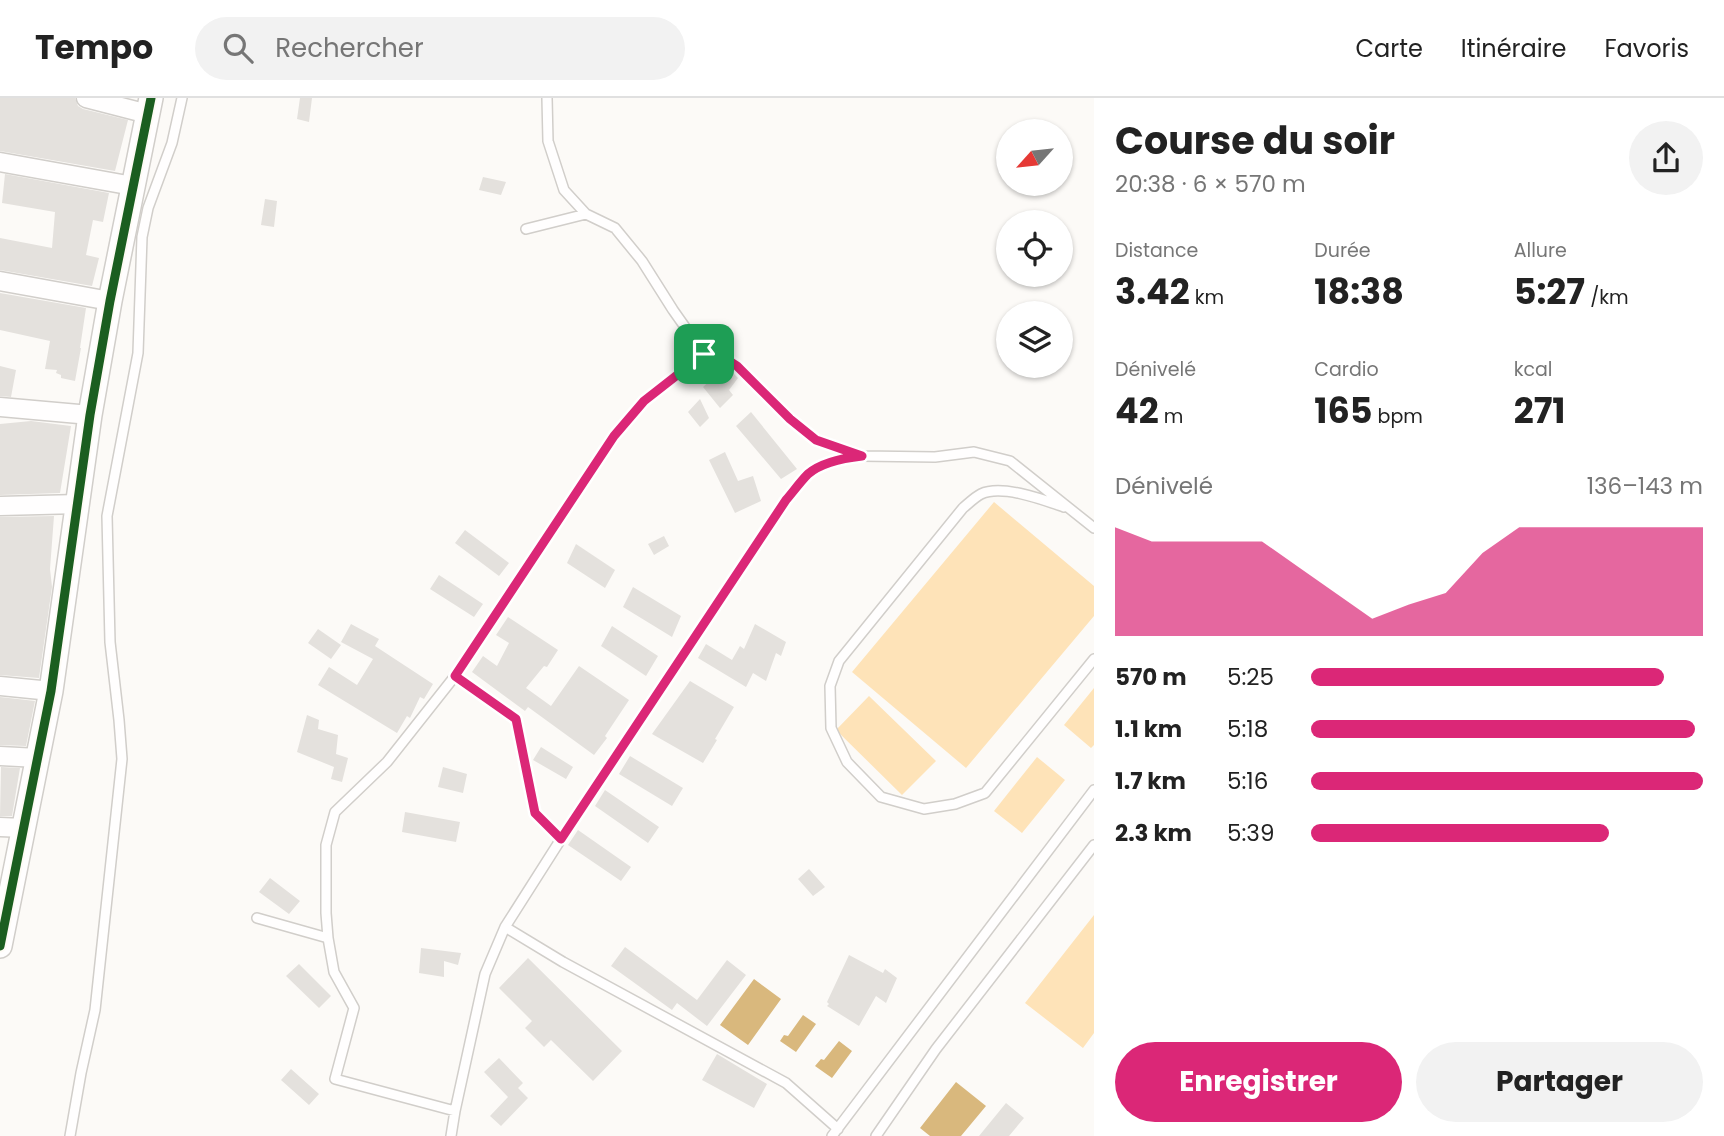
<!DOCTYPE html>
<html lang="fr">
<head>
<meta charset="utf-8">
<style>
  :root { --surface:#fff; --page:#f2f2f2; --text:#222; --muted:#767676; --line:#e0e0e0; --accent:#db2777 }
  body { margin:0; font-family:Poppins,sans-serif; background:var(--page); color:var(--text); height:100vh; display:flex; flex-direction:column; font-size:26px; white-space:nowrap }
  * { box-sizing:border-box; margin:0 }
  p { font-size:23px; color:var(--muted) }
  .icon { flex:none; width:38px; height:38px; fill:none; stroke:currentColor; stroke-width:2; stroke-linecap:round; stroke-linejoin:round }
  .map { position:relative; flex:1; overflow:hidden }
  .panel { display:flex; flex-direction:column; background:var(--surface); width:630px }
  .panel>* { flex:none }
  .needle { width:46px; rotate:243deg }
  .controls { position:absolute; left:996px; top:21px; display:grid; gap:14px }
  .controls a { display:grid; place-items:center; width:77px; height:77px; border-radius:50%; background:var(--surface); box-shadow:0 2px 5px #0004; font-size:35px }
  .pin { position:absolute; display:grid; place-items:center; width:60px; height:60px; color:#fff; margin:-30px; border-radius:14px; box-shadow:0 4px 10px #0006 }
  .round { display:grid; place-items:center; flex:none; width:74px; height:74px; border-radius:37px; background:var(--page) }
  .summary { display:flex; align-items:center; justify-content:space-between; height:119px; padding:0 21px }
  h1 { font-size:38px; font-weight:700; line-height:52px }
  .figures { display:grid; grid-template-columns:repeat(3,1fr); gap:10px; height:119px; padding:7px 21px }
  .figures div { display:grid; align-content:center }
  .figures b { font-size:35px; font-weight:700 }
  .figures small { font-size:19px; font-weight:400 }
  .figures p { font-size:19px }
  .chart { height:196px; padding:14px 21px }
  .chart p { display:flex; justify-content:space-between }
  .chart svg { width:100%; height:126px; margin-top:7px; fill:var(--accent); opacity:.7 }
  .cta { display:flex; gap:14px; margin-top:auto; padding:14px 21px }
  .cta a { flex:1; height:80px; border-radius:42px; background:var(--accent); color:#fff; font-size:28px; font-weight:700; line-height:80px; text-align:center }
  .cta a+a { background:var(--page); color:var(--text) }
  ul { padding:0 21px; list-style:none; font-size:23px }
  li { display:grid; grid-template-columns:112px 84px 1fr; align-items:center; height:52px }
  li i { height:18px; border-radius:9px; background:var(--accent) }
  header { display:flex; align-items:center; gap:42px; box-sizing:border-box; height:98px; padding:0 35px; background:var(--surface); border-bottom:2px solid var(--line) }
  header strong { font-size:33px }
  nav { display:flex; gap:38px; margin-inline-start:auto; font-size:24px }
  .search { width:490px; height:63px; background:var(--page); display:flex; align-items:center; gap:18px; box-sizing:border-box; padding:0 24px; border-radius:38px; color:var(--muted); font-size:26px }
  main { display:flex; flex:1; min-height:0 }
  .map>svg:first-child { display:block }
</style>
</head>
<body>
<header>
<strong>Tempo</strong>
<div class="search"><svg class="icon" aria-label="search" viewBox="0 0 24 24"><circle cx="10" cy="10" r="6"/><path d="M15 15l6 6"/></svg>Rechercher</div>
<nav><a>Carte</a><a>Itinéraire</a><a>Favoris</a></nav>
</header>
<main>
<div class="map">
<svg width="1094" height="1038" viewBox="0 0 1094 1038">
  <rect width="100%" height="100%" fill="#fcfaf7"/>
  <!-- green -->
  <path fill="#fee3b8" d="M 994,404 L 1094,488 L 1094,518 L 966,670 L 852,574 Z
    M 1094,590 L 1094,647 L 1091,650 L 1064,627 Z
    M 869,598 L 936,663 L 902,697 L 836,632 Z
    M 1037,659 L 1065,682 L 1022,735 L 994,713 Z
    M 1094,817 L 1094,935 L 1083,950 L 1025,905 Z"/>
  <!-- water -->
  <path fill="#d9b87d" d="M 754,881 L 781,901 L 748,947 L 720,927 Z
    M 803,917 L 816,926 L 796,954 L 780,943 L 784,937 L 788,938 Z
    M 839,943 L 852,953 L 832,980 L 815,968 L 821,961 L 824,962 Z
    M 956,984 L 986,1008 L 961,1038 L 930,1038 L 920,1030 Z"/>
  <!-- building -->
  <path fill="#e4e1dd" d="M 0,0 L 75,0 L 78,8 L 83,11 L 128,22 L 115,73 L 0,53 Z
    M 300,0 L 312,0 L 309,24 L 297,21 Z
    M 5,76 L 109,95 L 103,124 L 93,122 L 86,157 L 99,160 L 92,188 L 0,172 L 0,140 L 52,150 L 55,114 L 2,105 Z
    M 483,79 L 506,84 L 501,97 L 479,92 Z
    M 265,101 L 277,103 L 274,129 L 261,127 Z
    M 0,195 L 86,210 L 80,250 L 81,250 L 75,283 L 61,280 L 61,277 L 56,275 L 57,272 L 45,271 L 50,243 L 0,232 Z
    M 0,268 L 16,272 L 11,299 L 0,298 Z
    M 729,271 L 738,280 L 729,292 L 733,297 L 720,310 L 703,289 L 715,278 L 720,283 Z
    M 700,301 L 709,320 L 700,329 L 688,314 Z
    M 751,314 L 797,371 L 781,381 L 736,328 Z
    M 31,323 L 71,328 L 60,395 L 0,397 L 0,326 Z
    M 725,354 L 738,383 L 753,378 L 761,403 L 735,415 L 709,362 Z
    M 54,418 L 50,471 L 52,489 L 39,580 L 0,577 L 0,419 Z
    M 465,432 L 509,465 L 499,478 L 455,445 Z
    M 664,438 L 669,448 L 654,457 L 648,446 Z
    M 576,446 L 615,472 L 605,490 L 567,465 Z
    M 439,477 L 483,506 L 474,519 L 430,491 Z
    M 633,489 L 681,518 L 672,539 L 623,509 Z
    M 508,519 L 558,552 L 547,569 L 544,568 L 526,590 L 551,608 L 579,568 L 629,602 L 605,638 L 607,640 L 594,657 L 528,609 L 525,613 L 472,574 L 483,558 L 497,568 L 509,545 L 496,537 Z
    M 351,526 L 379,541 L 375,548 L 433,586 L 424,601 L 420,599 L 410,620 L 407,618 L 397,635 L 318,587 L 329,569 L 357,587 L 373,561 L 341,544 Z
    M 755,526 L 786,544 L 781,558 L 776,555 L 766,583 L 753,575 L 746,589 L 698,560 L 706,546 L 732,562 L 740,548 L 744,551 Z
    M 612,528 L 658,558 L 646,578 L 601,548 Z
    M 318,531 L 341,547 L 331,561 L 308,545 Z
    M 690,583 L 734,609 L 715,641 L 717,642 L 703,665 L 652,636 Z
    M 0,599 L 35,603 L 26,648 L 0,647 Z
    M 307,617 L 319,622 L 318,631 L 338,637 L 336,656 L 348,660 L 342,684 L 331,681 L 334,669 L 297,654 Z
    M 541,649 L 573,669 L 566,681 L 533,662 Z
    M 630,658 L 683,690 L 672,708 L 619,676 Z
    M 1,669 L 20,670 L 12,718 L 0,718 Z
    M 443,669 L 467,676 L 463,695 L 438,689 Z
    M 605,692 L 659,729 L 648,745 L 595,708 Z
    M 405,714 L 460,724 L 456,744 L 402,734 Z
    M 578,732 L 631,769 L 621,783 L 568,747 Z
    M 809,771 L 825,789 L 813,798 L 798,781 Z
    M 270,780 L 300,803 L 289,816 L 259,794 Z
    M 625,849 L 697,902 L 727,862 L 746,877 L 707,928 L 677,905 L 672,912 L 611,868 Z
    M 421,850 L 461,855 L 458,867 L 444,863 L 444,879 L 419,875 Z
    M 849,857 L 883,875 L 885,871 L 897,880 L 886,905 L 876,898 L 859,928 L 827,908 L 829,906 L 827,904 Z
    M 528,860 L 622,953 L 593,983 L 551,942 L 544,949 L 525,930 L 532,923 L 499,890 Z
    M 299,866 L 331,898 L 319,910 L 286,878 Z
    M 717,956 L 767,986 L 754,1010 L 702,982 Z
    M 499,960 L 523,985 L 518,990 L 528,1000 L 501,1028 L 490,1018 L 508,999 L 484,974 Z
    M 291,971 L 319,996 L 309,1007 L 281,982 Z
    M 1006,1005 L 1024,1020 L 1009,1038 L 979,1038 Z"/>
  <g fill="none" stroke-linecap="round" stroke-linejoin="round">
    <defs>
      <path id="service" d="M 547,0 L 548,43 L 564,92 L 586,116 L 615,130 L 642,163 L 673,212 L 704,256
        M 526,131 L 586,116
        M 1064,409 C 1044,402 1002,386 981,396 C 975,399 969,405 963,410 L 839,563 L 830,588 L 831,630 L 847,664 L 881,699 L 924,711 L 955,706 L 985,695 L 1094,561
        M 455,578 L 516,621 L 535,715 L 561,741
        M 257,820 L 328,840
        M 505,829 L 563,864 L 786,985 L 838,1031
        M 455,1013 L 335,981 L 354,910 L 334,874 L 328,840 L 326,815 L 326,747 L 335,714 L 387,664 L 455,578 L 614,338 L 644,303 L 704,256 L 717,255 L 737,268 L 790,321 L 816,342 L 862,358 L 935,359 L 974,354 L 1010,363 L 1094,430
        M 70,1038 L 81,975 L 95,912 L 122,661 L 119,622 L 110,544 L 107,418 L 138,255 L 142,139 L 148,110 L 172,45 L 182,0
        M 451,1038 L 455,1013 L 485,876 L 505,829 L 561,741 L 786,402 C 793,394 800,384 808,376 C 821,365 841,360 856,359
        M 832,1038 L 1094,692
        M 876,1038 L 936,951 L 1094,747"/>
      <path id="minor" d="M 86,0 L 148,16
        M 0,64 L 133,88
        M 0,183 L 110,203
        M 0,309 L 90,317
        M 0,408 L 79,406
        M 0,588 L 51,593
        M 0,658 L 38,660
        M 0,729 L 24,730"/>
      <path id="tertiary" d="M 0,848 L 51,593 L 90,317 L 110,203 L 151,0"/>
    </defs>
    <!-- service casing -->
    <use href="#service" stroke="#d1ceca" stroke-width="12"/>
    <!-- minor casing -->
    <use href="#minor" stroke="#d1ceca" stroke-width="21"/>
    <!-- tertiary casing -->
    <use href="#tertiary" stroke="#d1ceca" stroke-width="26"/>
    <!-- service -->
    <use href="#service" stroke="#fffefe" stroke-width="9"/>
    <!-- minor -->
    <use href="#minor" stroke="#fffefe" stroke-width="18"/>
    <!-- tertiary -->
    <use href="#tertiary" stroke="#fffefe" stroke-width="23"/>
    <defs>
      <path id="cycleway" d="M 0,848 L 51,593 L 90,317 L 110,203 L 151,0"/>
    </defs>
    <!-- cycleway casing -->
    <use href="#cycleway" stroke="#fefbf5" stroke-width="13"/>
    <!-- cycleway -->
    <use href="#cycleway" stroke="#1b5e20" stroke-width="9"/>
  </g>
  <g fill="none" stroke-linecap="round" stroke-linejoin="round">
    <defs>
      <path id="route" d="M 717,255 L 737,268 L 790,321 L 816,342 L 862,358 C 844,360 822,364 808,376 C 800,384 793,394 786,402 L 561,741 L 535,715 L 516,621 L 455,578 L 614,338 L 644,303 L 704,256 Z"/>
    </defs>
    <!-- route casing -->
    <use href="#route" stroke="#fff" stroke-width="14"/>
    <!-- route -->
    <use href="#route" stroke="#db2777" stroke-width="9"/>
  </g>
</svg>
<div class="controls">
<a><svg class="needle" viewBox="-14 -14 28 28"><path d="M0-13l5 13h-10z" fill="#e53935"/><path d="M0 13l5-13h-10z" fill="#767676"/></svg></a>
<a><svg class="icon" aria-label="locate" viewBox="0 0 24 24"><circle cx="12" cy="12" r="6"/><path d="M12 2v4M12 18v4M2 12h4M18 12h4"/></svg></a>
<a><svg class="icon" aria-label="layers" viewBox="0 0 24 24"><path d="M12 4l9 5-9 5-9-5zM3 14l9 5 9-5"/></svg></a>
</div>
<div class="pin" style="left:704px;top:256px;background:#1e9e55"><svg class="icon" aria-label="arrive" viewBox="0 0 24 24"><path d="M6 21V4h12l-3 4 3 4H6"/></svg></div>
</div>
<section class="panel">
<div class="summary"><div><h1>Course du soir</h1><p>20:38 · 6 × 570 m</p></div><a class="round"><svg class="icon" aria-label="share" viewBox="0 0 24 24"><path d="M12 15V3M7 8l5-5 5 5M5 13v7h14v-7"/></svg></a></div>
<div class="figures">
<div><p>Distance</p><b>3.42<small> km</small></b></div>
<div><p>Durée</p><b>18:38</b></div>
<div><p>Allure</p><b>5:27<small> /km</small></b></div>
</div>
<div class="figures">
<div><p>Dénivelé</p><b>42<small> m</small></b></div>
<div><p>Cardio</p><b>165<small> bpm</small></b></div>
<div><p>kcal</p><b>271</b></div>
</div>
<div class="chart"><p><span>Dénivelé</span>136–143 m</p>
<svg viewBox="0 0 160 44" preserveAspectRatio="none"><path d="M0 44V6L10 11L20 11L30 11L40 11L50 20L60 29L70 38L80 33L90 29L100 15L110 6L120 6L130 6L140 6L150 6L160 6V44z"/></svg>
</div>
<ul>
<li><b>570 m</b>5:25<i style="width:90%"></i></li>
<li><b>1.1 km</b>5:18<i style="width:98%"></i></li>
<li><b>1.7 km</b>5:16<i style="width:100%"></i></li>
<li><b>2.3 km</b>5:39<i style="width:76%"></i></li>
</ul>
<div class="cta"><a>Enregistrer</a><a>Partager</a></div>
</section>
</main>
</body>
</html>
